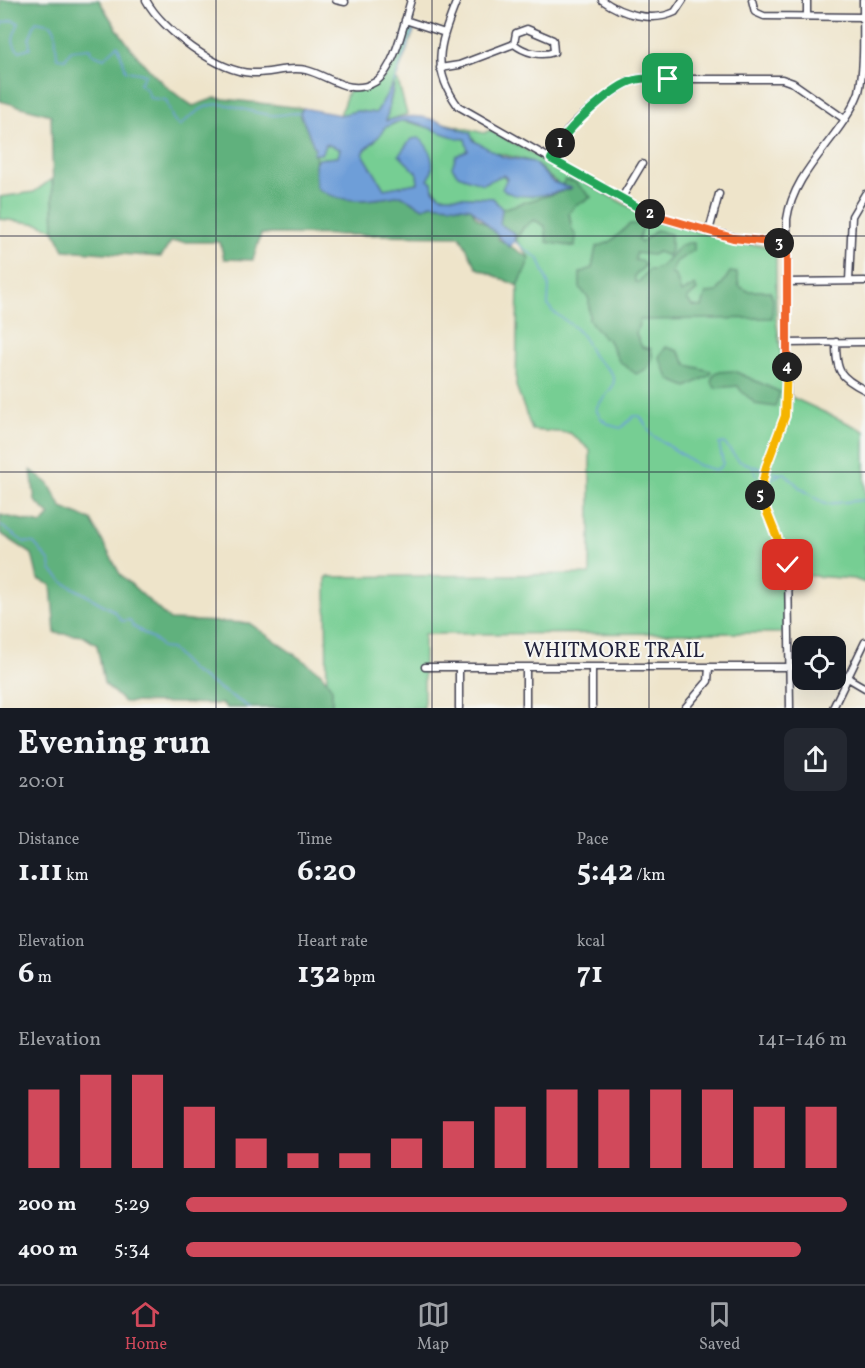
<!DOCTYPE html>
<html lang="en">
<head>
<meta charset="utf-8">
<style>
  :root { --surface:#171b24; --page:#242831; --text:#f1f3f6; --muted:#9ea1a6; --line:#363941; --accent:#d1495b }
  body { margin:0; font-family:Vollkorn,serif; background:var(--page); color:var(--text); height:100vh; display:flex; flex-direction:column; font-size:22px; white-space:nowrap }
  * { box-sizing:border-box; margin:0 }
  p { font-size:20px; color:var(--muted) }
  .icon { flex:none; width:33px; height:33px; fill:none; stroke:currentColor; stroke-width:2; stroke-linecap:round; stroke-linejoin:round }
  .map { position:relative; height:708px; overflow:hidden }
  .sheet { display:flex; flex-direction:column; background:var(--surface); flex:1 }
  .sheet>* { flex:none }
  .controls { position:absolute; left:792px; top:636px; display:grid; gap:12px }
  .controls a { display:grid; place-items:center; width:54px; height:54px; border-radius:12px; background:var(--surface); box-shadow:0 6px 24px #0002; font-size:30px }
  .pin { position:absolute; display:grid; place-items:center; width:51px; height:51px; color:#fff; margin:-26px; border-radius:12px; box-shadow:0 3px 9px #0006 }
  .km { position:absolute; width:30px; height:30px; margin:-15px; border-radius:50%; background:#222; color:#fff; font-size:16px; line-height:30px; text-align:center }
  .round { display:grid; place-items:center; flex:none; width:63px; height:63px; border-radius:12px; background:var(--page) }
  .head { display:flex; align-items:center; justify-content:space-between; height:102px; padding:0 18px }
  h1 { font-size:33px; font-weight:700; line-height:45px }
  .metrics { display:grid; grid-template-columns:repeat(3,1fr); gap:9px; height:102px; padding:6px 18px }
  .metrics div { display:grid; align-content:center }
  .metrics b { font-size:30px; font-weight:700 }
  .metrics small { font-size:16px; font-weight:400 }
  .metrics p { font-size:16px }
  .chart { height:168px; padding:12px 18px }
  .chart p { display:flex; justify-content:space-between }
  .chart svg { width:100%; height:108px; margin-top:6px; stroke:var(--accent); stroke-width:6 }
  ul { padding:0 18px; list-style:none; font-size:20px }
  li { display:grid; grid-template-columns:96px 72px 1fr; align-items:center; height:45px }
  li i { height:15px; border-radius:8px; background:var(--accent) }
  .menu { display:flex; justify-content:space-around; align-items:center; height:84px; border-top:2px solid var(--line); background:var(--surface); font-size:16px; color:var(--muted) }
  .menu a { display:grid; justify-items:center; gap:3px }
  .menu .current { color:var(--accent) }
  .map>svg:first-child { display:block }
</style>
</head>
<body>
<div class="map">
<svg width="865" height="708" viewBox="0 0 865 708">
  <rect width="100%" height="100%" fill="#f6f6f2"/>
  <filter id="ink" filterUnits="userSpaceOnUse"><feTurbulence type="fractalNoise" baseFrequency=".0167" numOctaves="2"/><feDisplacementMap in="SourceGraphic" scale="12" xChannelSelector="R" yChannelSelector="G"/><feConvolveMatrix kernelMatrix="1 2 1 2 8 2 1 2 1" color-interpolation-filters="sRGB"/></filter>
  <filter id="wash" filterUnits="userSpaceOnUse"><feTurbulence type="fractalNoise" baseFrequency=".008" numOctaves="4" result="noise"/><feDisplacementMap in="SourceGraphic" scale="24" xChannelSelector="R" yChannelSelector="G"/><feGaussianBlur stdDeviation="1.35" result="paint"/><feColorMatrix in="noise" values="0 0 0 0 0 0 0 0 0 0 0 0 0 0 0 0 0 1.4 0 .05"/><feComposite in="paint" operator="in"/></filter>
  <g filter="url(#wash)">
    <rect width="100%" height="100%" fill="#eee4ca"/>
    <!-- green -->
    <path fill="#76ce93" stroke="#4c7867" stroke-width="1.5" d="M 406,28 L 414,31 L 395,81 L 398,81 L 407,114 L 386,121 L 394,85 L 376,113 L 357,111 L 340,115 L 348,91 C 390,89 394,62 406,28 Z
      M 400,121 C 422,123 442,133 465,139 L 483,184 L 503,175 L 517,195 L 557,193 L 502,209 L 493,198 L 441,196 L 399,155 L 417,173 L 418,183 L 384,189 L 363,154 C 368,143 379,141 384,128 Z
      M 444,123 L 484,133 L 490,130 L 646,216 L 739,243 L 776,247 L 776,318 L 787,395 L 865,431 L 865,583 L 854,579 L 785,574 L 785,633 L 424,634 L 424,708 L 327,708 L 326,577 L 590,574 L 590,450 L 570,433 L 532,430 L 516,386 L 518,286 L 530,258 L 516,240 L 523,228 L 533,220 L 572,230 L 569,213 L 576,205 L 590,198 L 565,181 L 562,185 C 549,180 544,168 532,162 C 512,153 482,158 470,133 Z
      M 325,143 L 340,149 L 339,157 L 318,159 L 315,164 L 313,154 L 321,154 Z
      M 52,179 L 54,230 L 40,224 L 0,219 L 0,197 L 34,192 Z"/>
    <!-- forest -->
    <path fill="#60b17d" stroke="#416a5c" stroke-width="1.5" d="M 0,0 L 99,0 C 123,41 152,81 193,106 L 215,98 L 303,108 L 300,113 L 315,149 L 317,187 C 341,206 373,200 401,195 L 423,208 L 431,204 L 471,208 L 476,217 L 499,234 L 498,239 L 530,258 L 518,286 L 477,268 L 460,236 L 261,234 L 253,260 L 224,259 L 220,242 L 171,242 L 161,257 L 64,250 L 54,230 L 51,115 L 0,101 Z
      M 565,180 L 575,182 L 591,197 L 576,205 L 569,213 L 572,230 L 576,235 L 575,247 L 547,242 L 545,226 L 534,220 L 523,228 L 516,240 L 515,234 L 500,224 L 502,209 L 570,189 L 562,185 Z
      M 630,224 L 644,225 L 638,240 L 641,243 L 656,230 L 671,234 L 671,250 L 668,256 L 658,252 L 652,255 L 636,253 L 635,260 L 642,261 L 645,266 L 635,275 L 635,282 L 639,282 L 648,270 C 670,271 671,240 694,243 L 694,250 L 676,262 L 671,274 L 676,276 L 681,293 L 695,285 L 697,290 L 687,299 L 692,306 L 702,307 L 706,293 L 717,292 L 730,272 L 737,273 L 739,286 L 748,291 L 770,291 L 773,299 L 772,318 L 640,320 L 636,334 L 642,347 L 651,349 L 653,358 L 647,369 L 636,374 L 619,361 L 608,339 L 604,338 L 589,320 L 589,299 L 580,288 L 580,273 L 592,268 L 596,247 L 610,242 Z
      M 666,347 L 678,351 L 687,365 L 711,371 L 710,375 L 687,387 L 670,380 L 659,357 Z
      M 734,371 L 780,392 L 775,407 L 755,404 C 750,396 742,395 738,386 L 715,388 L 711,380 L 716,372 Z
      M 31,470 L 49,484 L 62,508 L 91,520 L 120,574 L 170,620 L 249,623 L 321,673 L 332,688 L 332,708 L 227,708 L 223,704 L 124,702 L 104,683 L 97,645 L 83,636 L 55,633 L 51,585 L 38,579 L 32,554 L 0,533 L 0,515 L 42,524 L 50,515 L 35,501 Z"/>
    <!-- water -->
    <path fill="#6e9ed8" stroke="#48608a" stroke-width="1.5" d="M 394,82 L 386,121 C 422,110 436,121 470,133 L 474,141 L 503,157 L 533,162 L 553,182 L 571,188 C 554,194 517,202 502,189 L 507,178 L 503,175 L 483,184 L 458,175 L 452,167 L 456,156 L 468,150 L 465,139 C 444,138 421,120 402,121 C 396,121 389,126 384,128 C 379,141 368,143 363,154 L 384,189 L 418,183 L 417,173 L 399,155 L 411,139 L 419,138 C 431,147 437,167 428,180 L 432,183 L 433,190 L 442,196 L 493,198 L 502,209 L 500,224 L 515,234 L 514,242 L 509,247 L 471,208 L 431,204 L 423,208 L 401,195 C 373,200 341,206 316,187 L 315,164 L 318,159 L 338,157 L 340,149 L 326,144 L 321,154 L 313,154 L 315,149 L 300,113 L 303,108 L 340,115 L 357,111 L 376,113 Z"/>
    <g fill="none" stroke-linecap="round" stroke-linejoin="round">
      <!-- stream -->
      <path stroke="#6e9ed8" stroke-width="1.5" d="M 0,32 L 2,23 L 12,20 L 19,23 C 14,33 9,42 19,51 L 30,48 L 29,39 L 36,21 L 51,24 L 55,30 L 57,58 L 65,59 L 71,50 L 90,48 L 91,53 L 104,58 L 118,45 L 126,71 L 146,74 L 139,84 L 147,90 L 150,98 L 166,100 L 173,119 L 180,126 C 218,88 228,110 271,115 C 280,116 290,113 299,113
        M 394,82 L 413,31
        M 515,242 L 539,259 L 549,286 L 548,305 L 552,311 L 573,326 L 583,336 L 593,356 L 611,372 L 614,379 L 613,386 L 596,408 C 599,420 609,426 621,428 L 634,416 L 640,416 L 652,435 L 698,465 L 715,470 L 721,467 L 723,463 L 719,444 L 724,443 L 739,461 L 762,469
        M 753,468 L 757,475
        M 767,471 L 780,474 L 785,473 L 799,487 L 825,504 L 865,500
        M 768,480 L 779,475
        M 0,525 L 24,542 L 34,543 L 50,562 L 51,570 L 63,582 L 114,611 L 122,621 L 130,620 L 133,626 L 159,643 L 161,648 L 171,649 L 192,671 L 250,708"/>
    </g>
  </g>
  <g filter="url(#ink)">
    <g fill="none" stroke-linecap="round" stroke-linejoin="round">
      <defs>
        <path id="minor" d="M 146,0 C 162,30 218,72 252,73 C 270,74 288,66 306,70 C 330,76 350,97 375,82 C 395,70 404,22 411,0
          M 336,0 L 345,2
          M 457,0 C 441,42 429,66 458,106 L 621,199 L 660,218 L 749,241 L 787,243
          M 602,0 C 621,14 652,23 675,12 L 683,0
          M 752,0 L 755,12 L 764,16 L 863,17
          M 807,0 L 807,16
          M 405,20 L 445,33
          M 527,29 L 553,40 L 554,52 C 540,57 524,52 514,44 L 516,33 Z
          M 440,68 L 459,65 L 514,44
          M 551,159 C 556,150 561,139 568,130 C 579,116 620,84 637,79 L 782,79 L 793,83 L 843,118
          M 621,199 L 642,164
          M 709,231 L 719,194
          M 849,281 L 852,216 L 865,194
          M 787,282 L 865,281
          M 836,342 C 836,371 839,377 865,390
          M 786,343 L 865,342
          M 425,667 L 802,667
          M 459,667 L 459,708
          M 526,667 L 526,708
          M 592,667 L 592,708
          M 836,671 L 865,688
          M 685,708 L 708,681 L 709,667
          M 790,708 L 788,565 L 760,494 L 766,467 L 785,416 L 787,395 L 787,219 C 794,169 842,138 859,92 C 865,65 863,29 863,0
          M 833,708 L 865,642"/>
      </defs>
      <!-- minor casing -->
      <use href="#minor" stroke="#413f50" stroke-width="9"/>
      <!-- minor -->
      <use href="#minor" stroke="#fff" stroke-width="6"/>
    </g>
  </g>
  <g fill="none" stroke-linecap="round" stroke-linejoin="round" filter="url(#ink)">
    <defs>
      <path id="split-1" d="M 560,143 C 571,125 614,85 635,80 C 645,77 658,79 668,79"/>
      <path id="split-2" d="M 560,143 L 551,159 L 650,214"/>
      <path id="split-3" d="M 650,214 L 733,238 L 779,243"/>
      <path id="split-4" d="M 779,243 L 787,243 L 787,367"/>
      <path id="split-5" d="M 760,495 L 766,467 L 785,416 L 787,367"/>
      <path id="split-6" d="M 760,495 L 788,565"/>
    </defs>
    <!-- split-1 casing -->
    <use href="#split-1" stroke="#fff" stroke-width="12"/>
    <!-- split-2 casing -->
    <use href="#split-2" stroke="#fff" stroke-width="12"/>
    <!-- split-3 casing -->
    <use href="#split-3" stroke="#fff" stroke-width="12"/>
    <!-- split-4 casing -->
    <use href="#split-4" stroke="#fff" stroke-width="12"/>
    <!-- split-5 casing -->
    <use href="#split-5" stroke="#fff" stroke-width="12"/>
    <!-- split-6 casing -->
    <use href="#split-6" stroke="#fff" stroke-width="12"/>
    <!-- split-1 -->
    <use href="#split-1" stroke="#22a559" stroke-width="8"/>
    <!-- split-2 -->
    <use href="#split-2" stroke="#22a559" stroke-width="8"/>
    <!-- split-3 -->
    <use href="#split-3" stroke="#f0652b" stroke-width="8"/>
    <!-- split-4 -->
    <use href="#split-4" stroke="#f0652b" stroke-width="8"/>
    <!-- split-5 -->
    <use href="#split-5" stroke="#f5b400" stroke-width="8"/>
    <!-- split-6 -->
    <use href="#split-6" stroke="#f5b400" stroke-width="8"/>
  </g>
  <!-- grid -->
  <path fill="none" stroke="#22223b" stroke-width="1.5" stroke-opacity="0.55" d="M 216,0 L 216,708M 432,0 L 432,708M 649,0 L 649,708M 0,236 L 865,236M 0,472 L 865,472"/>
  <g text-anchor="middle" dominant-baseline="central" stroke-width="4.5" stroke-linejoin="round" paint-order="stroke">
    <!-- street labels -->
    <g font-size="21" fill="#22223b" stroke="#f6f6f2">
      <text x="614" y="651">WHITMORE TRAIL</text>
    </g>
  </g>
</svg>
<div class="controls">
<a><svg class="icon" aria-label="locate" viewBox="0 0 24 24"><circle cx="12" cy="12" r="6"/><path d="M12 2v4M12 18v4M2 12h4M18 12h4"/></svg></a>
</div>
<div class="pin" style="left:668px;top:79px;background:#1e9e55"><svg class="icon" aria-label="arrive" viewBox="0 0 24 24"><path d="M6 21V4h12l-3 4 3 4H6"/></svg></div>
<div class="pin" style="left:788px;top:565px;background:#d93025"><svg class="icon" aria-label="check" viewBox="0 0 24 24"><path d="M5 12l5 5 9-10"/></svg></div>
<b class="km" style="left:560px;top:143px">1</b>
<b class="km" style="left:650px;top:214px">2</b>
<b class="km" style="left:779px;top:243px">3</b>
<b class="km" style="left:787px;top:367px">4</b>
<b class="km" style="left:760px;top:495px">5</b>
</div>
<section class="sheet">
<div class="head"><div><h1>Evening run</h1><p>20:01</p></div><a class="round"><svg class="icon" aria-label="share" viewBox="0 0 24 24"><path d="M12 15V3M7 8l5-5 5 5M5 13v7h14v-7"/></svg></a></div>
<div class="metrics">
<div><p>Distance</p><b>1.11<small> km</small></b></div>
<div><p>Time</p><b>6:20</b></div>
<div><p>Pace</p><b>5:42<small> /km</small></b></div>
</div>
<div class="metrics">
<div><p>Elevation</p><b>6<small> m</small></b></div>
<div><p>Heart rate</p><b>132<small> bpm</small></b></div>
<div><p>kcal</p><b>71</b></div>
</div>
<div class="chart"><p><span>Elevation</span>141–146 m</p>
<svg viewBox="0 0 160 44" preserveAspectRatio="none"><path d="M5 44V12M15 44V6M25 44V6M35 44V19M45 44V32M55 44V38M65 44V38M75 44V32M85 44V25M95 44V19M105 44V12M115 44V12M125 44V12M135 44V12M145 44V19M155 44V19"/></svg>
</div>
<ul>
<li><b>200 m</b>5:29<i style="width:100%"></i></li>
<li><b>400 m</b>5:34<i style="width:93%"></i></li>
</ul>
</section>
<nav class="menu">
<a class="current"><svg class="icon" aria-label="home" viewBox="0 0 24 24"><path d="M3 11l9-7 9 7M6 9v11h12V9"/></svg>Home</a>
<a><svg class="icon" aria-label="map" viewBox="0 0 24 24"><path d="M3 6l6-2 6 2 6-2v14l-6 2-6-2-6 2zM9 4v14M15 6v14"/></svg>Map</a>
<a><svg class="icon" aria-label="saved" viewBox="0 0 24 24"><path d="M7 4h10v16l-5-4-5 4z"/></svg>Saved</a>
</nav>
</body>
</html>
